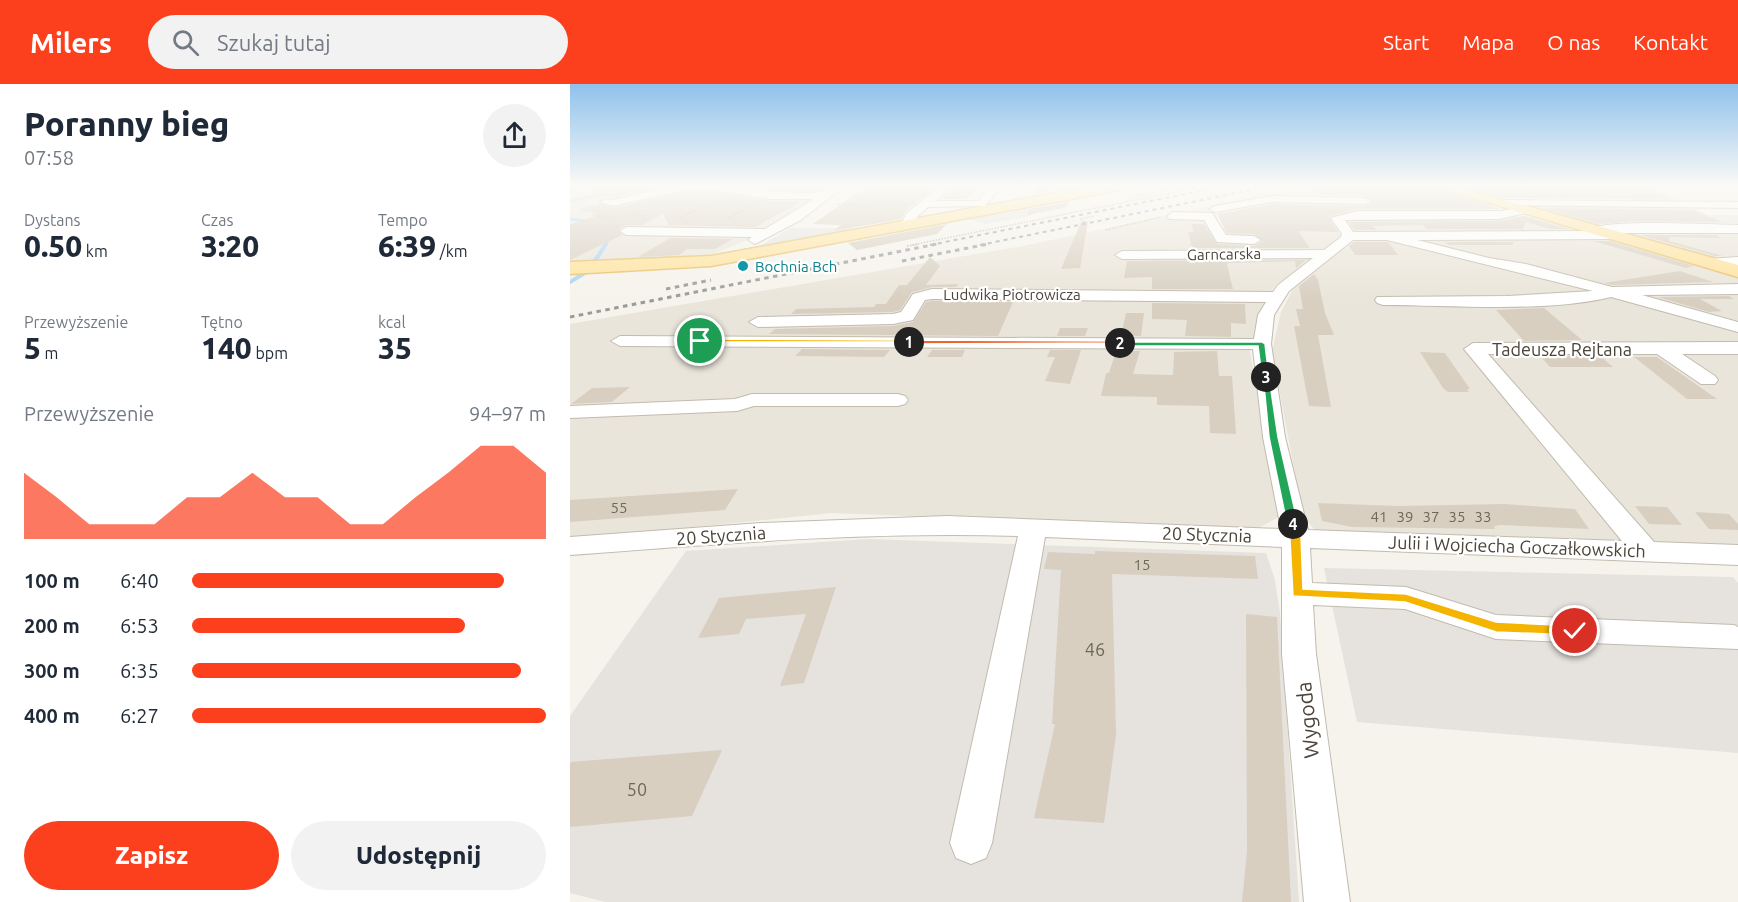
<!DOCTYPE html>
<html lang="pl">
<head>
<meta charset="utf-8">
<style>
  :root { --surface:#fff; --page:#f2f2f3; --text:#1f2937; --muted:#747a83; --accent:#fc3f1d }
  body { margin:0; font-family:Ubuntu,sans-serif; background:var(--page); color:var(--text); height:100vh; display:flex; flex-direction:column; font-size:22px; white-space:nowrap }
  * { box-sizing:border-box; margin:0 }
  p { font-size:20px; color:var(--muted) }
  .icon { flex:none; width:33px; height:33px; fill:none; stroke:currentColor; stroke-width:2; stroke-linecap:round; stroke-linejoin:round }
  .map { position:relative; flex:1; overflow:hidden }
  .details { display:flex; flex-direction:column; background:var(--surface); width:570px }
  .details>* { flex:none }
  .pin { position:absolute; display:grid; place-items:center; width:51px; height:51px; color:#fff; margin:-26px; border:3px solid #fff; border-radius:50%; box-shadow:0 2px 6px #0007 }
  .km { position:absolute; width:30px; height:30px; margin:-15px; border-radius:50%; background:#222; color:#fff; font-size:16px; line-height:30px; text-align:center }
  .round { display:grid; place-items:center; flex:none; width:63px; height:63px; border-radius:32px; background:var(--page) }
  .headline { display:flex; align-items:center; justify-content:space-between; height:102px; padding:0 24px }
  h1 { font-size:33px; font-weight:800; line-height:45px }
  .figures { display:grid; grid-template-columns:repeat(3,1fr); gap:9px; height:102px; padding:6px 24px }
  .figures div { display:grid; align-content:center }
  .figures b { font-size:30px; font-weight:800 }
  .figures small { font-size:16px; font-weight:400 }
  .figures p { font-size:16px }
  .chart { height:168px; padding:12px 24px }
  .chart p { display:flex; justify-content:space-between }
  .chart svg { width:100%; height:108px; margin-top:6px; fill:var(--accent); opacity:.7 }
  .button { display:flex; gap:12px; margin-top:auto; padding:12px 24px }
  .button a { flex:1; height:69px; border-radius:36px; background:var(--accent); color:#fff; font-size:24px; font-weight:800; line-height:69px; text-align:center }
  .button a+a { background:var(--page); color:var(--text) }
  ul { padding:0 24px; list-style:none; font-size:20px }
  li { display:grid; grid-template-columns:96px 72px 1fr; align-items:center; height:45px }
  li i { height:15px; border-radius:8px; background:var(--accent) }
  header { display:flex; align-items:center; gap:36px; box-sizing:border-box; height:84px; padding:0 30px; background:var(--accent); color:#fff }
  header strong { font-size:28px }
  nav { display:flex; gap:33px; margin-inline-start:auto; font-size:21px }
  .search { width:420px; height:54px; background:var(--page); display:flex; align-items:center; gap:15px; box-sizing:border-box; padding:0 21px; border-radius:33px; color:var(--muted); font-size:22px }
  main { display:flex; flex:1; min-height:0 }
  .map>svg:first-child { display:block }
</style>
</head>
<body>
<header>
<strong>Milers</strong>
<div class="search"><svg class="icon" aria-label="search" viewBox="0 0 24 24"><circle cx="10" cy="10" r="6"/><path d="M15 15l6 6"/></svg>Szukaj tutaj</div>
<nav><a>Start</a><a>Mapa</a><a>O nas</a><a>Kontakt</a></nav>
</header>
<main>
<section class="details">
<div class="headline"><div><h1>Poranny bieg</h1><p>07:58</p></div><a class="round"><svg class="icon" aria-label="share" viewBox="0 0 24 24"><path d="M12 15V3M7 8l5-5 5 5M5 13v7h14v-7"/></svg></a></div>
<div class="figures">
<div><p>Dystans</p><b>0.50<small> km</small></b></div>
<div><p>Czas</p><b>3:20</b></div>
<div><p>Tempo</p><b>6:39<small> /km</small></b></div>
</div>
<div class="figures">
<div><p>Przewyższenie</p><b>5<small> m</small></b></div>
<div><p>Tętno</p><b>140<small> bpm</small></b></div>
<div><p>kcal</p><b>35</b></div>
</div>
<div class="chart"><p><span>Przewyższenie</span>94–97 m</p>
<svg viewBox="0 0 160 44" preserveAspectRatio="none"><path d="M0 44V17L10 27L20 38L30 38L40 38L50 27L60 27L70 17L80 27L90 27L100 38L110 38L120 27L130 17L140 6L150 6L160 17V44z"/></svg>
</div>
<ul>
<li><b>100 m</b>6:40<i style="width:88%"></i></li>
<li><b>200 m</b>6:53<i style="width:77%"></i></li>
<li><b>300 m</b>6:35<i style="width:93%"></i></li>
<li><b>400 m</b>6:27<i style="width:100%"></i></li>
</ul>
<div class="button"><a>Zapisz</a><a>Udostępnij</a></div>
</section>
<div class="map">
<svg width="1168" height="818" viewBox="0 0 1168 818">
  <rect width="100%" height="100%" fill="#f6f3ec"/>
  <!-- residential -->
  <path fill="#eae5da" d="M 9,101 L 267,101 L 197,148 L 131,175 L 0,180 L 0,165 L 37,143 L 0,138 L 0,103 Z
    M 953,120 L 1121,123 L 1138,131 L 1168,131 L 1168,184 L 947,123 Z
    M 603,130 L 646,130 L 652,144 L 765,142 L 772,152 L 770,157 L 707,200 L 698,211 L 690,232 L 680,267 L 709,433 L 684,446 L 262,429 L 0,456 L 0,240 L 453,162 Z
    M 955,132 L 1023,150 L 785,151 L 771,136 Z
    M 1033,153 L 1168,191 L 1168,463 L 746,447 L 733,433 L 702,267 L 711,228 L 722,207 L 737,191 L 785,156 Z"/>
  <!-- commercial -->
  <path fill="#f7ead8" d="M 729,101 L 850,101 L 923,122 L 923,129 L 603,130 Z
    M 1081,104 L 1168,104 L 1168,119 L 1115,119 Z"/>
  <!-- industrial -->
  <path fill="#e6e2dd" d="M 1033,101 L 1168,101 L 1168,104 L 1083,104 L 1115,119 L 1061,116 Z
    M 298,455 L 696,469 L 705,496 L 710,529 L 729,818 L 35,818 L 0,809 L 0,632 L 116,467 Z
    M 754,484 L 1163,493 L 1168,499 L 1168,669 L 787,638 Z"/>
  <!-- parking -->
  <path fill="#e5e3e0" d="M 454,123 L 464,131 L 416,140 L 395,134 L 441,129 L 436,126 Z
    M 221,144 L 307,145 L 212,162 L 190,162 Z"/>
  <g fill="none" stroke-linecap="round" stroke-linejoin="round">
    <!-- stream-far1 -->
    <path stroke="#a9d4f2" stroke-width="3" d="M 0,117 L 37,109
      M 0,135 L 17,137
      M 35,161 L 41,152"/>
    <!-- stream -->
    <path stroke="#a9d4f2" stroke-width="4" d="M 0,198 L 18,187 L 36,160"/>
  </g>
  <!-- building -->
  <path fill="#d8cfc1" d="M 22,101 L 96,101 L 44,113 L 22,109 Z
    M 197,101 L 205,101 L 260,102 L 240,107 L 191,104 Z
    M 299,101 L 365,103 L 336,127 L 331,135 L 263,147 L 271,141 L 243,140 Z
    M 385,101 L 409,101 L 397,115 L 372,115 Z
    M 467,101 L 502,101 L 464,111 Z
    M 742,101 L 857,101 L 930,125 L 786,125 L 759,133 L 768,148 L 728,147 L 740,164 L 622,164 L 618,148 L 624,148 L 621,140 L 634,140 L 647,160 L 684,162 L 693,157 L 684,150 L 657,149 L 647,130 L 702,120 L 795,122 L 803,118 L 795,112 L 732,110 L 747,110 Z
    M 891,101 L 1071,101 L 1101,115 L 935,114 Z
    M 115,108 L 145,108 L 201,117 L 232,117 L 185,143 L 99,141 L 93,130 L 72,141 L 55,141 L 48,146 L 52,151 L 0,176 L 0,140 L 32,130 L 9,126 L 30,120 L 43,124 Z
    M 499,118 L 497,123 L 457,131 L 459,125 Z
    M 971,124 L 1124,126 L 1152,138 L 1064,137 L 1030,140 Z
    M 954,132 L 998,145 L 981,145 L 956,138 L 953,145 L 857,145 L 852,141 L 803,142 L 807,146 L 784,146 L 779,138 L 929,137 Z
    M 512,136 L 518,138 L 510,184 L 491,185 Z
    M 377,140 L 367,150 L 287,166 L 278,159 Z
    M 1070,151 L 1146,151 L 1151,154 L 1099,153 L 1099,157 L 1153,172 L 1145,172 Z
    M 100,154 L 163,155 L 145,165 L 117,165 L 109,171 L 68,173 Z
    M 1023,157 L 1039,157 L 1124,182 L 1116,184 Z
    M 784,158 L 818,158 L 828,171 L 785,171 L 779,162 Z
    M 875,158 L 944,158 L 942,161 L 879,161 Z
    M 360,173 L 370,182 L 356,201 L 388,200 L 386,203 L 362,203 L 342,208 L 330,226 L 323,228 L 221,230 L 226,225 L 304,223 L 306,220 L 316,220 L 329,201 L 337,201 Z
    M 557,177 L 735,176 L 735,177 L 726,184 L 725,177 L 659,179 L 657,180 L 663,205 L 582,205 L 582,193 L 554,194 Z
    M 1110,187 L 1143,198 L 1042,201 L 1034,199 Z
    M 744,190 L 748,196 L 755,229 L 764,251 L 748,251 L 761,323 L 739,322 L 724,242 L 730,242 L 726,225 L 733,225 L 729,202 Z
    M 1159,212 L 1164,215 L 1130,215 L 1152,227 L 1139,228 L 1088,213 Z
    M 362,217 L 443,218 L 428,252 L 199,250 L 205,245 L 323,242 L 343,238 L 356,218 Z
    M 582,219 L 675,220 L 676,240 L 661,239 L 661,253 L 615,252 L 617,236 L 582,235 Z
    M 974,224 L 1012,256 L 954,257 L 926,226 Z
    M 556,229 L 574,229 L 571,252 L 551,252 Z
    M 490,244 L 518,244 L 515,252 L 487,252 Z
    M 232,265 L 320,266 L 314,273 L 225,272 Z
    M 362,266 L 395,266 L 392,273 L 357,273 Z
    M 480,266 L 511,266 L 500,300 L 475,297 L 485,273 L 477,273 Z
    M 546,267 L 570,267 L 563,290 L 603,291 L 604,268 L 647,267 L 649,292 L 662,292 L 666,350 L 640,349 L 639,322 L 587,321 L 587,313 L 531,312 L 536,289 L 539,289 Z
    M 850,268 L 875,269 L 900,305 L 897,305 L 899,308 L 878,308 L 873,304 Z
    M 970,272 L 1030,272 L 1043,283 L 980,283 Z
    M 1064,273 L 1087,273 L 1147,315 L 1117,315 Z
    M 60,303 L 42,318 L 1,320 L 22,304 Z
    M 168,405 L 155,426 L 0,438 L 0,416 Z
    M 748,419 L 827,422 L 934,420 L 1005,425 L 1019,445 L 931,441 L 924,442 L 925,445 L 782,443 L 752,437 Z
    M 1065,422 L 1097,423 L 1112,441 L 1079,440 Z
    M 1125,428 L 1159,430 L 1168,440 L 1168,446 L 1139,445 Z
    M 525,467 L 685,472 L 688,495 L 542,490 L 546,651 L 534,739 L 464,734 L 485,640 L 482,640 L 491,486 L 474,485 L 478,468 L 525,470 Z
    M 266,503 L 234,599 L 210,602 L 236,530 L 176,535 L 169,550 L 128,554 L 149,514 Z
    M 676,530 L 707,533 L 721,818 L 672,818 L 677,767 Z
    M 152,666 L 122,732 L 0,743 L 0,678 Z"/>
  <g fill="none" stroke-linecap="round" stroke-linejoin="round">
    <defs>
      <path id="minor" d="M 0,101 L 12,101 L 0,106 Z
        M 108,101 C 153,101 196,109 240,109 C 254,109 262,101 276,101 L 231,136 L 185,160 L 178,156 L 182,153 L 56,151 L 50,147 L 56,143 L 195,145 L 244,115 L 201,115 L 145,106 L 115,106 L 43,122 L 30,118 L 36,115 L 43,116 Z
        M 371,101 L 383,101 L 366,117 L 408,117 L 421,101 L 432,101 L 415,122 L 358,123 L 346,134 L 350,140 L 348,143 C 342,144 337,142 333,136 L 337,129 Z
        M 702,112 L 795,114 L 801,117 L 795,120 L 702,118 L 645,128 L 639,125 L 645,122 Z
        M 933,116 L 1168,118 L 1168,124 L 929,121 L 927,119 Z
        M 952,124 L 956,125 L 956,129 L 929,135 L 775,136 L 783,148 L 1018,147 C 1029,134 1144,141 1168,141 L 1168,149 L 1043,149 L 1043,154 L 1038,155 L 847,156 L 919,174 L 956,180 L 1042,203 L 1168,200 L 1168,210 L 1072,211 L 1168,238 L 1168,248 L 1041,213 C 975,229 882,221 813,221 L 807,219 L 805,216 L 807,213 L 937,212 L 1023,207 L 817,156 L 783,156 L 719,207 L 704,231 L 701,260 L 715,353 L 738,446 L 1052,457 L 894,265 L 903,259 L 1168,258 L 1168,270 L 1112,270 L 1145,292 L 1148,296 L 1145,300 L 1131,300 L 1087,270 L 918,270 L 1084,458 L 1168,461 L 1168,481 L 740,464 L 742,499 L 836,503 L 926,531 L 1164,541 L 1168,543 L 1168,565 L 926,555 L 835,525 L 743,521 L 746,570 L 780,818 L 734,818 L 712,570 L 712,463 L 475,453 L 422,759 L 416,774 L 401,780 L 386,774 L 380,759 L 448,452 C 298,447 149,460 0,471 L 0,453 L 191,439 L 377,432 L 711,445 L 693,353 L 683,265 L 50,262 L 41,257 L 50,252 L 684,255 L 688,231 L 696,218 L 362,215 L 355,216 L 343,236 L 323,240 L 188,243 L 179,238 L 188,233 L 323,230 L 331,228 L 343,210 L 362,205 L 703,208 L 708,201 L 743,174 L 552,175 L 545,171 L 552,167 L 754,166 L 771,153 L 772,150 L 761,134 L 787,127 L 929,127 Z
        M 603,128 L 642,129 L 656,151 L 684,152 L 691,156 L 684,160 L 647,158 L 634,136 L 599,135 L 597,132 Z
        M 1168,173 L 1168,181 L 1139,183 L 1132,179 L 1139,175 Z
        M 182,310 L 328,310 L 335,312 L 338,316 L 335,320 L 328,322 L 184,322 L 167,327 L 0,334 L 0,322 L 165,315 Z"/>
      <path id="major" d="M 529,101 L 560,101 L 554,105 L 141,182 L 0,190 L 0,178 L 141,172 Z
        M 859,101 L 881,101 L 1168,181 L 1168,193 Z"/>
    </defs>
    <!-- minor casing -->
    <use href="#minor" stroke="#c2bbae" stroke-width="2"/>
    <!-- major casing -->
    <use href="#major" stroke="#e6c16a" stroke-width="3"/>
    <!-- path-far1 -->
    <path stroke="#c4b79f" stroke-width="1.5" stroke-dasharray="1.5 1.5" stroke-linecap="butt" d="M 561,113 L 603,105
      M 266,120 L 298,122
      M 32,128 L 23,131 L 39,133
      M 59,129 L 76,132
      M 111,133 L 148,117
      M 159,134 L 184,121
      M 510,135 L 525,132
      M 536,146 L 591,133
      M 342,161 L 640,101"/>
    <!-- path -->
    <path stroke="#c4b79f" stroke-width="2" stroke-dasharray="1.5 1.5" stroke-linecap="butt" d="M 337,162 L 349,160"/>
    <!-- minor -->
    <use href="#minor" fill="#fff" fill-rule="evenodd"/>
    <!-- major -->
    <use href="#major" fill="#ffe39c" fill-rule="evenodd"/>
    <!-- rail-far1 -->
    <path stroke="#9a9a9a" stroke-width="2" stroke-dasharray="4 4" stroke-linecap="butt" d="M 360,161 L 660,101
      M 410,161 L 706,101"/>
    <!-- rail -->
    <path stroke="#9a9a9a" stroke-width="3" stroke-dasharray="4.5 4.5" stroke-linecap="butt" d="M 332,177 L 418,160
      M 96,205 L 141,196
      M 0,233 L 367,160"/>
  </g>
  <!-- sky -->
  <linearGradient id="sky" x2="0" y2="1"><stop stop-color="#8fc1ec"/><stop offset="0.47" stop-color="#fbfaf6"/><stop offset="1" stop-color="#fbfaf6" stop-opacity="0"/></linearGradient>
  <rect width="1168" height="216" fill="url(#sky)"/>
  <!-- split-1 -->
  <path fill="#f5b400" stroke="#fff" stroke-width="1.5" d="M 130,255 L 339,256 L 343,258 L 127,258 Z"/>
  <!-- split-2 -->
  <path fill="#f0652b" stroke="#fff" stroke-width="1.5" d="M 339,256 L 550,257 L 553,259 L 337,260 Z"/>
  <!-- split-3 -->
  <path fill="#22a559" stroke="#fff" stroke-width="1.5" d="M 547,258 L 692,258 L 695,260 L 699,293 L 696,295 L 692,293 L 688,262 L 550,262 Z"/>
  <!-- split-4 -->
  <path fill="#22a559" stroke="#fff" stroke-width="1.5" d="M 693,291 L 699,293 L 708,353 L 728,440 L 723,443 L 717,440 L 699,353 Z"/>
  <!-- split-5 -->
  <path fill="#f5b400" stroke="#fff" stroke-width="1.5" d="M 719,437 L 726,437 L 731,453 L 733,505 L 836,510 L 926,538 L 1005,542 L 1011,547 L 1005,551 L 926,548 L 835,518 L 723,512 Z"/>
  <!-- markers -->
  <circle fill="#0f9aa8" stroke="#fff" stroke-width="2" cx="173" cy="182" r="6"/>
  <g text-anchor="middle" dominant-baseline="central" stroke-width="4.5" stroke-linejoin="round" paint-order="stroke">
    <!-- far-street labels -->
    <g font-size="15" fill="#4b4439" stroke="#fff">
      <text transform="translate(654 170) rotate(-1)">Garncarska</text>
      <text x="442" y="210">Ludwika Piotrowicza</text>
    </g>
    <!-- far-culture labels -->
    <g font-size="15" fill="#0d838f" stroke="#fff" text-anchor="start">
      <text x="185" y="182">Bochnia Bch</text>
    </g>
    <!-- number labels -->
    <g font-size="15" fill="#6e675b">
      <text x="49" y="423">55</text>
      <text x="809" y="432">41</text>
      <text x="835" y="432">39</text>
      <text x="861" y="432">37</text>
      <text x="887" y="432">35</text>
      <text x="913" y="432">33</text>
      <text x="572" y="480">15</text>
    </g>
    <!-- street labels -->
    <g font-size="18" fill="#4b4439" stroke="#fff">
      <text x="992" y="265">Tadeusza Rejtana</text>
      <text transform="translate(637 450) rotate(2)">20 Stycznia</text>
      <text transform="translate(151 451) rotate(-4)">20 Stycznia</text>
      <text transform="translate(947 462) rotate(2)">Julii i Wojciecha Goczałkowskich</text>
    </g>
    <!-- near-number labels -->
    <g font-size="18" fill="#6e675b">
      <text x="525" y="565">46</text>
      <text x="67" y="705">50</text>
    </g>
    <!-- near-street labels -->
    <g font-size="21" fill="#4b4439" stroke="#fff">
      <text transform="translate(737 636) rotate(-96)">Wygoda</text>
    </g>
  </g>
</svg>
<div class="pin" style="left:130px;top:257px;background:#1e9e55"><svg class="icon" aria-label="arrive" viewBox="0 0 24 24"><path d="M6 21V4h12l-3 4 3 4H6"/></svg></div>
<div class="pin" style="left:1005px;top:547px;background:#d93025"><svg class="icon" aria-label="check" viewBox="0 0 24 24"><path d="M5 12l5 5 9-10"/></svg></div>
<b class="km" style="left:339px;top:258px">1</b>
<b class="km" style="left:550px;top:259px">2</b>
<b class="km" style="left:696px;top:293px">3</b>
<b class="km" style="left:723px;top:440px">4</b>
</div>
</main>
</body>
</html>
